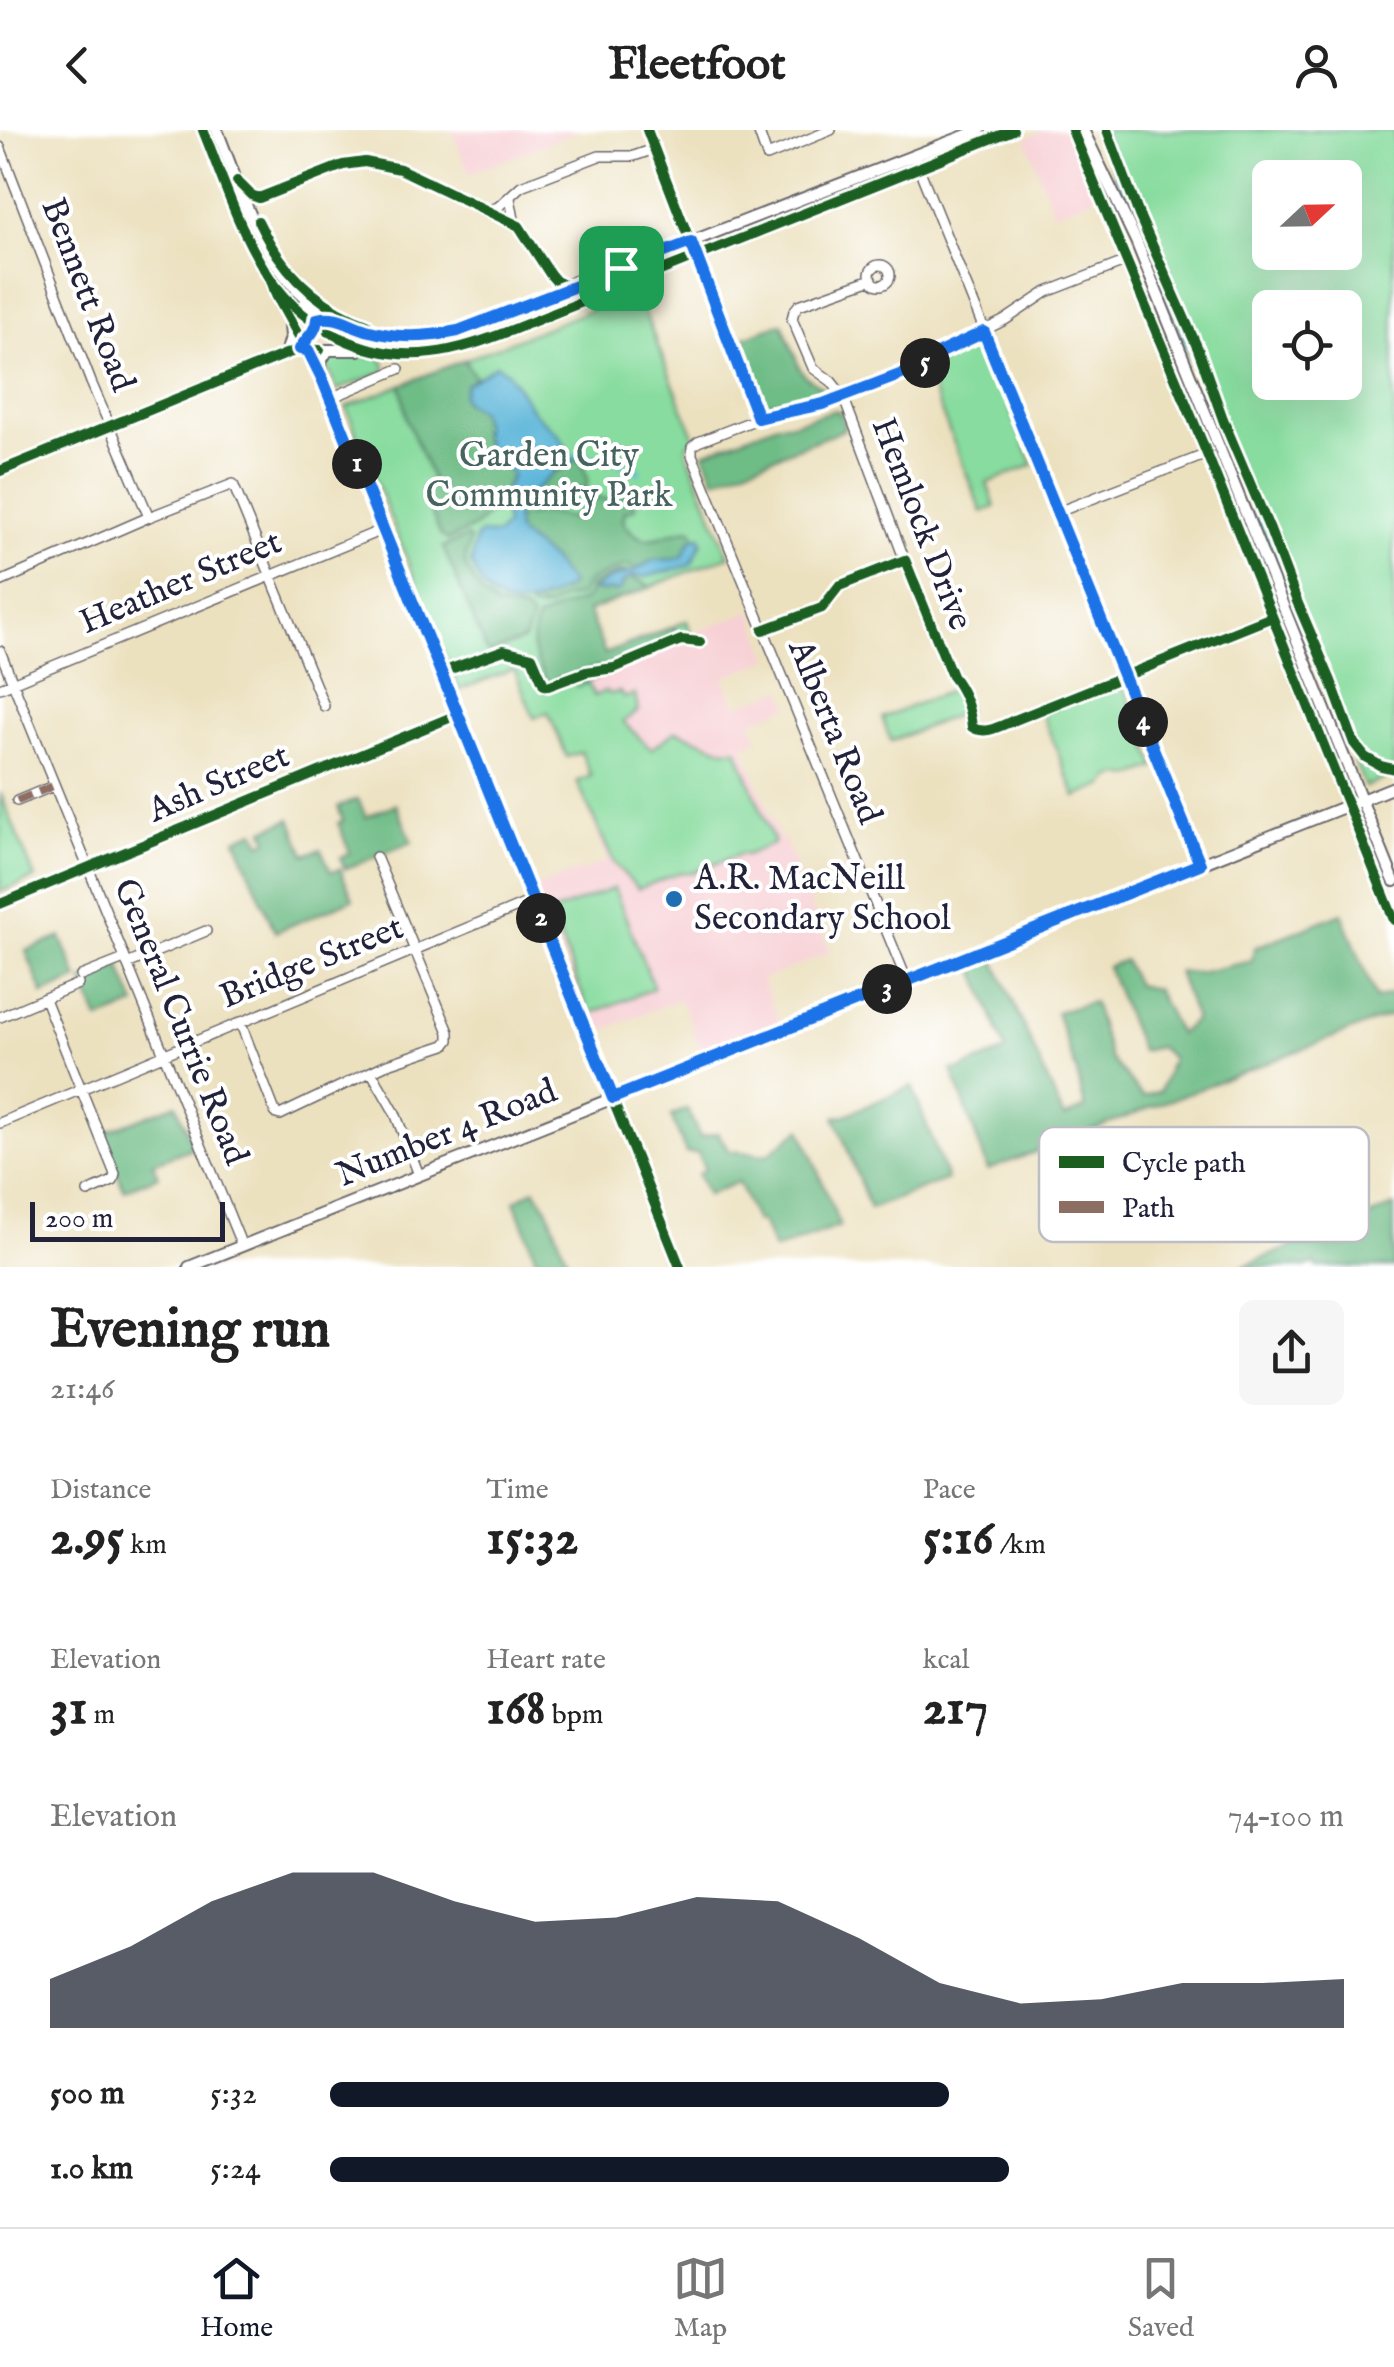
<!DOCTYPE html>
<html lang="en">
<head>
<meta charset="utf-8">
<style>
  :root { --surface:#fff; --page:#f6f6f6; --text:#222; --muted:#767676; --line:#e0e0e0; --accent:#111827 }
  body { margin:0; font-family:"IM FELL English",serif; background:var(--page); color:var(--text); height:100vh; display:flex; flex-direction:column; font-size:38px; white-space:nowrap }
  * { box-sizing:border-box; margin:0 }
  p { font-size:32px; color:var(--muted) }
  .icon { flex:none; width:55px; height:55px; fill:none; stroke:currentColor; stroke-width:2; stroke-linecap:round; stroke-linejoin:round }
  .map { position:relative; height:1137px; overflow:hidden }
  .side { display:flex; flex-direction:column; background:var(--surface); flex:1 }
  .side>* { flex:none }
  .needle { width:65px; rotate:68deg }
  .fabs { position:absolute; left:1252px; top:30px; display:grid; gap:20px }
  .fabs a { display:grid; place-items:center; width:110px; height:110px; border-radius:15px; background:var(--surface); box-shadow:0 10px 40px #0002; font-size:50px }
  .scale { position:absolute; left:30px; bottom:25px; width:195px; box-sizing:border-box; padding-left:10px; border:5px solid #22223b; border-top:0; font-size:28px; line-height:35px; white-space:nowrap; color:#22223b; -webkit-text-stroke:8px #fff; paint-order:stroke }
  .pin { position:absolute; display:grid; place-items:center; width:85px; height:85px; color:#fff; margin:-42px; border-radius:20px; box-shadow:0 5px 15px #0006 }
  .km { position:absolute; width:50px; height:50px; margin:-25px; border-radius:50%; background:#222; color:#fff; font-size:28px; line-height:50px; text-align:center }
  .round { display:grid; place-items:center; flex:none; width:105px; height:105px; border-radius:15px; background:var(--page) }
  .headline { display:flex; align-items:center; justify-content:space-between; height:170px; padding:0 50px }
  h1 { font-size:55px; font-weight:700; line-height:75px }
  .stats { display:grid; grid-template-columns:repeat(3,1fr); gap:15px; height:170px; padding:10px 50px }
  .stats div { display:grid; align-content:center }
  .stats b { font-size:50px; font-weight:700 }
  .stats small { font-size:28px; font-weight:400 }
  .stats p { font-size:28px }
  .chart { height:280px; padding:20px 50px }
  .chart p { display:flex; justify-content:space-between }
  .chart svg { width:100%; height:180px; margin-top:10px; fill:var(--accent); opacity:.7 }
  ul { padding:0 50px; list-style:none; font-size:32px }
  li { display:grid; grid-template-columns:160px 120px 1fr; align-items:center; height:75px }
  li i { height:25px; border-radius:12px; background:var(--accent) }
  header { display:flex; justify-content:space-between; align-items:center; height:130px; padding:0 50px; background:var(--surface); font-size:45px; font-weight:700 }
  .tabs { display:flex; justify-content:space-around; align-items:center; height:140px; border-top:2px solid var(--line); background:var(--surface); font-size:28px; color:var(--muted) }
  .tabs a { display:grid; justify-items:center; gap:5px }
  .tabs .selected { color:var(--accent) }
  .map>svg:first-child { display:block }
</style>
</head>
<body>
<header><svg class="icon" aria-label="back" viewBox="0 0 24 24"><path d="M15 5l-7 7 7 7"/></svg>Fleetfoot<svg class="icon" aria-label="person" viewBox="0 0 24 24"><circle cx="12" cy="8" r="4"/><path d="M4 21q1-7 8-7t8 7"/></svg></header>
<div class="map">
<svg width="1394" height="1137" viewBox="0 0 1394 1137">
  <rect width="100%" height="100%" fill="#fff"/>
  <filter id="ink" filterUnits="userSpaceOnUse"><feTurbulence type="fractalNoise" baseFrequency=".01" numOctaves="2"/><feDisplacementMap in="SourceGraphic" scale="20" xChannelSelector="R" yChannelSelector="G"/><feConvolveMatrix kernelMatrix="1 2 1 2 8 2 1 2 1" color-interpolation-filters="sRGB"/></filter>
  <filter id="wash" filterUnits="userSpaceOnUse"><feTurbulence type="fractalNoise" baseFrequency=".0048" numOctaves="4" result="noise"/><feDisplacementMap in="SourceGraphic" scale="40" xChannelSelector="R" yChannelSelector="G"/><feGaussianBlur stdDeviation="2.25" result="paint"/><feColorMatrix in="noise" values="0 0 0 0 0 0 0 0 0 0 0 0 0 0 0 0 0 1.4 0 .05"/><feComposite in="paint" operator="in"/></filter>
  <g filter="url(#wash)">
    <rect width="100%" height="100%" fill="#ece1bf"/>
    <!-- built -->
    <path fill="#f7cfd4" d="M 452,0 L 581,0 L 469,44 Z
      M 1044,0 L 1064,0 L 1096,66 L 1054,83 L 1026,9 Z
      M 751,481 L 770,529 L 724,547 L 736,576 L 782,559 L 789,576 L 751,591 L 758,609 L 743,616 L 780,709 L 784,708 L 830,822 L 762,850 L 780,894 L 703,924 L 680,869 L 595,903 L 535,757 L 608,731 L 577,652 L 591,646 L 581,622 L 567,627 L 543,569 L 692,507 L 691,504 Z"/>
    <!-- green -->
    <path fill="#88dc9f" stroke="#557f6d" stroke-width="2.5" fill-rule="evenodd" d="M 1097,0 L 1394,0 L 1394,645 L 1365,657 ZM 1270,48 L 1345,48 L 1345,122 L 1270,122 ZM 1270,178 L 1345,178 L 1345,252 L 1270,252 Z
      M 636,162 L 695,308 L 687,316 L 687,322 L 729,426 L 588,481 L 605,524 L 687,491 L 692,506 L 575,557 L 588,553 L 594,566 L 605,561 L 610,564 L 620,562 L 624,568 L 635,564 L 638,581 L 623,592 L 651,619 L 676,601 L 726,620 L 737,619 L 773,710 L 773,714 L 746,725 L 740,724 L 692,743 L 681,742 L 638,759 L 614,733 L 577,652 L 591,646 L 581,622 L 567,627 L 548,582 L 534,588 L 514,539 L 459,560 L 346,277 Z
      M 977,207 L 984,211 L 1033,335 L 987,353 L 995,377 L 982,382 L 923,237 Z
      M 335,223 L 383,227 L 382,231 L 385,234 L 384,242 L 337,260 L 325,232 L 330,225 Z
      M 1116,554 L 1121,554 L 1125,559 L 1156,637 L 1130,647 L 1122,645 L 1112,647 L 1105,655 L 1076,667 L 1041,582 Z
      M 957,558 L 966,581 L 891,611 L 882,588 Z
      M 0,663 L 35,748 L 0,762 Z
      M 614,758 L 654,858 L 590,884 L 550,783 Z"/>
    <!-- forest -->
    <path fill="#6ebc86" stroke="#486f60" stroke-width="2.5" d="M 782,193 L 800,239 L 805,246 L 824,259 L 826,262 L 808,269 L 764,273 L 758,269 L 736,214 L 740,213 L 740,209 Z
      M 464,230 L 475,247 L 466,255 L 465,273 L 480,281 C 483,289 481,297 483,306 C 486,323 503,332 512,345 L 502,365 L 489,365 L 490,382 L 475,397 L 448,410 L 441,406 L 423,361 L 432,349 L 407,290 L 401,255 Z
      M 836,280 L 840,282 L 845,296 L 843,300 L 715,350 L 704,323 L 780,293 L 793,293 Z
      M 574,329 L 581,331 L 587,348 L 587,356 C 571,372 546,375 525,381 L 521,375 C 536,357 550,342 572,333 Z
      M 624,366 L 628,367 L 635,375 L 634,379 L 625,381 L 623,391 C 645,426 666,399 692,399 L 695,407 L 690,411 L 682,427 L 676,429 L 653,430 L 637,439 L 626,435 L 588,451 L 581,466 L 564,468 L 548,478 L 531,479 L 529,475 L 541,471 L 565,448 L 553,431 L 520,405 L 517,402 L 517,388 L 547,383 L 571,388 L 594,368 L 613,369 Z
      M 467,407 L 470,409 L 465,431 L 467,439 L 482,464 L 496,476 L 525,481 L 532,489 L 524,510 L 488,524 L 443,417 Z
      M 620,442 L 628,442 L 634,449 L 647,454 L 649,458 L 588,481 L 605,524 L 674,497 L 679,508 L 614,534 L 582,541 L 547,553 C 535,527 526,516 538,488 C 554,482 566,474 583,471 L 589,464 L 591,455 Z
      M 358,669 L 366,687 L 396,674 L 412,712 L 345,739 L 340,728 L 350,723 L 338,693 L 343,691 L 338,677 Z
      M 291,689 L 305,725 L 321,719 L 331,742 L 340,739 L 353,769 L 275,802 L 236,709 L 255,701 L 261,713 L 268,710 L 264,700 Z
      M 1342,783 L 1376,869 L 1394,863 L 1394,884 L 988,1040 L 952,940 L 959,940 L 1006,921 L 973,834 L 993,826 L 1064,988 L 1085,978 L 1077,943 L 1056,882 L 1093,872 L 1110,928 L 1143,967 L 1160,961 L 1172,928 L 1159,917 L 1141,921 L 1107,837 L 1124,830 L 1136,855 L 1156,859 L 1179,904 L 1195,890 L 1178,842 L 1198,843 L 1252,831 L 1254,818 Z
      M 61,807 L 78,849 L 43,864 L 26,821 Z
      M 120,836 L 136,875 L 99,890 L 83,851 Z
      M 912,956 L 947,1049 L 870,1079 L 835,987 L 846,985 Z
      M 176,974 L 194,1017 L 153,1033 L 158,1046 L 124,1060 L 101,1004 Z
      M 687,979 L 700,1007 L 718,1003 L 729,1021 L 767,1025 L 801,999 L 840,1096 L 774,1120 L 761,1090 L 756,1092 L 738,1052 L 707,1065 L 698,1044 L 705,1040 L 698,1023 L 686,1023 L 671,986 Z
      M 535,1059 L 547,1077 L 570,1137 L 539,1137 L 515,1071 Z
      M 1394,1076 L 1394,1137 L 1317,1137 L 1315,1133 L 1306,1137 L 1241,1137 Z"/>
    <!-- water -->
    <path fill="#5bb6d9" stroke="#3e6c8a" stroke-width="2.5" d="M 496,235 L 508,242 L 533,281 L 559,305 L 574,329 L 572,333 L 557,339 L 516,378 L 517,402 L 553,431 L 565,448 L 570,452 L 570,456 C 545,471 512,487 487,462 C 480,455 475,442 471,433 L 476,408 L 481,404 L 497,405 L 506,395 L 502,365 L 512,345 C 506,335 494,331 488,321 C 481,309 484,294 480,281 L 465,273 L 462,266 L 466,254 Z
      M 700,406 L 702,412 L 692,433 L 688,436 L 646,447 L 633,446 L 623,452 L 621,460 L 614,462 L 611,460 L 603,462 L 593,460 L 607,450 L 634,441 L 653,430 L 676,429 L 682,427 L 691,410 Z"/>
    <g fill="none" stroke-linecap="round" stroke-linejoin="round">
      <!-- stream -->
      <path stroke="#5bb6d9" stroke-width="2.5" d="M 1101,0 L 1125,65 L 1227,310
        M 1232,323 L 1350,619
        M 572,326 L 581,326
        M 588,326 L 613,329 L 622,337 L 635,336 L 640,339 L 639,344 L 635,341"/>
    </g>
  </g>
  <g filter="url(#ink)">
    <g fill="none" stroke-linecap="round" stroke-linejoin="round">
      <defs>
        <path id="minor" d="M 647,0 L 759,288
          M 758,0 L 767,26 L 831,0
          M 0,17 L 91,252 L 149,387
          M 914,26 L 1200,734
          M 238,52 L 251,65 L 259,68 L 343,35 L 373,33 L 400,39 L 519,96
          M 510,68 L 514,89 L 556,151 L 564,155 L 611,137 L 621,138
          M 486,81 L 498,77 L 521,56 L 599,26 L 634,26 L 654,19
          M870 145a10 10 0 1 1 20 0a10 10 0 1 1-20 0Z
          M 872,149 L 799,175 L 794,181 L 792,189 L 813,238 L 831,251 L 843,266 L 925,484 L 952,546 L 960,556 L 970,581 L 972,597 L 978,601 L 985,601 L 1272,487
          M 300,219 L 303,212 L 322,248 L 680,1137
          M 331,268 L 399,239
          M 0,341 L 289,223
          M 1058,382 L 1207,324
          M 0,452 L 149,387 L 233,354 L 324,576
          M 763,500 L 822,478 L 839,456 L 905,430
          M 0,521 L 242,1116
          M 0,558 L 384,399
          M 17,671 L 53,656
          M 0,774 L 459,584
          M 127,834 L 206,801
          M 81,846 L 124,829
          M 907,851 L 692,325 L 692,317 L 698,312 L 770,284 L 823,274 L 910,241 L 937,224 L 1005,190 L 1047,162 L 1127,131
          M 45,869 L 115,1044 L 113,1051 L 88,1062
          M 0,887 L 78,854
          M 240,892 L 276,984 L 280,985 L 385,935 L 445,915 L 449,910 L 449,902 L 376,727
          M 372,943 L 395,983 L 419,1045
          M 0,993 L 534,770"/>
        <path id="major" d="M 203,0 C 223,49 240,104 270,148 C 305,199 368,231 431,223 C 459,220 486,210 512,200 L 1013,0
          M 217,0 C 235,45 250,94 277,135 C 323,203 404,219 478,194 L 980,0
          M 1072,0 L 1207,324 L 1394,790
          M 1083,0 L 1136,111 L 1394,751
          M 275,161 L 303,212
          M 303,212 C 321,201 320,186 305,173
          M 308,220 L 359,220
          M 286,224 L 291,207 L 290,195
          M 322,248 L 321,231 L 328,220
          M 189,1137 L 1394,657"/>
      </defs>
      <!-- minor casing -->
      <use href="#minor" stroke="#696569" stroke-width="12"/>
      <!-- major casing -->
      <use href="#major" stroke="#696569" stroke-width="14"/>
      <!-- minor -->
      <use href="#minor" stroke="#fff" stroke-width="9"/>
      <!-- major -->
      <use href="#major" stroke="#fff" stroke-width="10"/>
      <!-- quiet -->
      <path stroke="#8d6e63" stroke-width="8" stroke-dasharray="15 8" stroke-linecap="butt" d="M 17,671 L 53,656"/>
      <defs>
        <path id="cycleway" d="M 203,0 C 223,49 240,104 270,148 C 305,199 368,231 431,223 C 459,220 486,210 512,200 L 1013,0
          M 647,0 L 696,127
          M 1072,0 L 1207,324 L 1394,790
          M 1107,0 L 1139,85 L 1198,219 L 1224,292 L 1270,400 L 1296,469 L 1331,551 L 1354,613 L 1365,627 L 1381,636 L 1394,639
          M 237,51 L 251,65 L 259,68 L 343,35 L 365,32 L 400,39 L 519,96 L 550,144 L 556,151 L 564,155
          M 258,91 C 281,140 316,176 367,194
          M 271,150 L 276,165 L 322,248 L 680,1137
          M 351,195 L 373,202 L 412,207 L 458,201 L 665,121
          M 0,341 L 286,224 L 300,219 L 320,220
          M 763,500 L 822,478 L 839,456 L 905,430 L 952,546 C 964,561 970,578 972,597 C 985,606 1002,595 1015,590 L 1272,487
          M 442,542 L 504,520 L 532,527 L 544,555 L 548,556 L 586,542 L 614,538 L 681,510 L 700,512
          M 0,774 L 459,584"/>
      </defs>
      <!-- cycleway casing -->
      <use href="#cycleway" stroke="#fff" stroke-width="16"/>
      <!-- cycleway -->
      <use href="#cycleway" stroke="#1b5e20" stroke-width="10"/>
    </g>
  </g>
  <g fill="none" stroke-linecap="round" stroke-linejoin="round" filter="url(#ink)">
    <defs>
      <path id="route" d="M 691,112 L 758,288 L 823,274 L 910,241 L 937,224 L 984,202 L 1200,734 L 613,968 L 322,248 L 308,220 L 300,219 C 306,208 316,203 317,189 C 339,184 349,196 370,201 C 399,209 429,207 458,201 Z"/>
    </defs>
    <!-- route casing -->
    <use href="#route" stroke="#fff" stroke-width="20"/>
    <!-- route -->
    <use href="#route" stroke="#1a73e8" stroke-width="12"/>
  </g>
  <!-- markers -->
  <circle fill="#1f6fb2" stroke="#fff" stroke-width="4" cx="674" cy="769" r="10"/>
  <g text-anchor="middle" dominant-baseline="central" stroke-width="8" stroke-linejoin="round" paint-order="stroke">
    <!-- street labels -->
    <g font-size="35" fill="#22223b" stroke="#fff">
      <text transform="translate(87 165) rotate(69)">Bennett Road</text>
      <text transform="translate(921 394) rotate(69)">Hemlock Drive</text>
      <text transform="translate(181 453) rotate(-23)">Heather Street</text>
      <text transform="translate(834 602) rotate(68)">Alberta Road</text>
      <text transform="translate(219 654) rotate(-23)">Ash Street</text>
      <text transform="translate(312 833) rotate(-22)">Bridge Street</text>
      <text transform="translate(180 892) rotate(68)">General Currie Road</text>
      <text transform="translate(447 1004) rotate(-22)">Number 4 Road</text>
    </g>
    <!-- park labels -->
    <g font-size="35" fill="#46635e" stroke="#fff">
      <text x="549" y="326">Garden City<tspan x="549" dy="40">Community Park</tspan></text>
    </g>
    <!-- poi labels -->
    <g font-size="35" fill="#22223b" stroke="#fff" text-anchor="start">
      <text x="694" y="749">A.R. MacNeill<tspan x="694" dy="40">Secondary School</tspan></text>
    </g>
  </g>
  <!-- legend -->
  <rect x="1039" y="997" width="330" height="115" rx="15" fill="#fff" stroke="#bdbdc4" stroke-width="2.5"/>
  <rect x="1059" y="1026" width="45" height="12" fill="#1b5e20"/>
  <rect x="1059" y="1071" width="45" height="12" fill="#8d6e63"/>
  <g font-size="28" fill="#22223b">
    <text x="1122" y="1042">Cycle path</text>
    <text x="1122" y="1087">Path</text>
  </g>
</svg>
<div class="fabs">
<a><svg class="needle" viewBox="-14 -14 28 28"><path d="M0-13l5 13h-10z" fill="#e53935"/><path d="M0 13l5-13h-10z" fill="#767676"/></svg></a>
<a><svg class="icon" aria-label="locate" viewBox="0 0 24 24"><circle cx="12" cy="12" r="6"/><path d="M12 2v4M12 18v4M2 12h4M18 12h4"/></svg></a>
</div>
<div class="scale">200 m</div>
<div class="pin" style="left:621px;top:138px;background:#1e9e55"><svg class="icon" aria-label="arrive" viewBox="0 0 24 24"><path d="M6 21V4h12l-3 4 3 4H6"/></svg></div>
<b class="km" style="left:357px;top:334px">1</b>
<b class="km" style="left:541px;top:788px">2</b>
<b class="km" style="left:887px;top:859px">3</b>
<b class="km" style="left:1143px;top:592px">4</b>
<b class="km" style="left:925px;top:233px">5</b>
</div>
<section class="side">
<div class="headline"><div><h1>Evening run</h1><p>21:46</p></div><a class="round"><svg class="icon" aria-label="share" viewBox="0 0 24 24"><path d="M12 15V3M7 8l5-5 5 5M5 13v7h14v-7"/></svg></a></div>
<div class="stats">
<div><p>Distance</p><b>2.95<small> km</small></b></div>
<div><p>Time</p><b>15:32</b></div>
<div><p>Pace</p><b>5:16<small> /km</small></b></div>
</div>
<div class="stats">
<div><p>Elevation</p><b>31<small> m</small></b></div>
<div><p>Heart rate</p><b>168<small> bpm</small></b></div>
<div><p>kcal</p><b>217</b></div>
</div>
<div class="chart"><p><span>Elevation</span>74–100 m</p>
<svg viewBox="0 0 160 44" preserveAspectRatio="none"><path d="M0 44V32L10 24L20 13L30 6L40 6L50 13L60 18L70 17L80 12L90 13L100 22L110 33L120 38L130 37L140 33L150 33L160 32V44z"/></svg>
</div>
<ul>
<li><b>500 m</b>5:32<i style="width:61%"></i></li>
<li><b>1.0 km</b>5:24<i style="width:67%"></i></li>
</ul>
</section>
<nav class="tabs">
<a class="selected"><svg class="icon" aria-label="home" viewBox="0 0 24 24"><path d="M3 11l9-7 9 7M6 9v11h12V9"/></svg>Home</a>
<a><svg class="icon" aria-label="map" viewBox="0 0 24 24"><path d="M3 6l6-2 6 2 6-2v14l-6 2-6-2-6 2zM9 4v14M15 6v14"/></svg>Map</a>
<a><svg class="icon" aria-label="saved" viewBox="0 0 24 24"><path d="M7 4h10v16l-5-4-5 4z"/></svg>Saved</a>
</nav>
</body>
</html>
